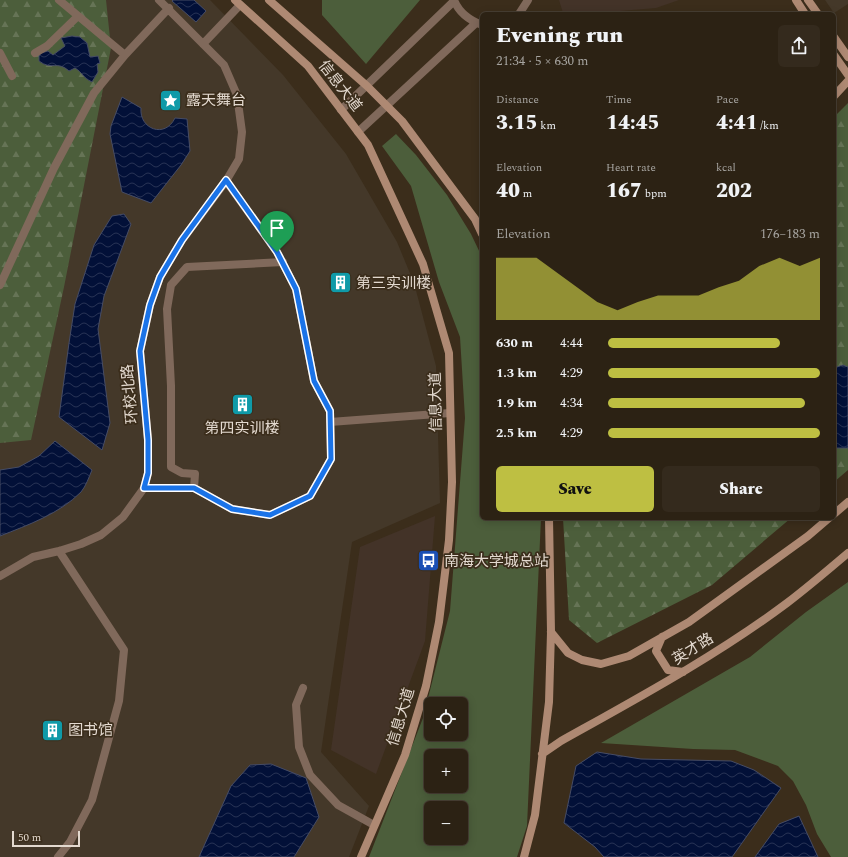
<!DOCTYPE html>
<html lang="en">
<head>
<meta charset="utf-8">
<style>
  :root { --surface:#2c2214; --page:#342a1d; --text:#f1f3f6; --muted:#a6a4a0; --line:#483f34; --accent:#bebf42 }
  body { margin:0; font-family:Spectral,"Noto Sans SC",serif; background:var(--page); color:var(--text); height:100vh; display:flex; flex-direction:column; font-size:15px; white-space:nowrap }
  * { box-sizing:border-box; margin:0 }
  p { font-size:13px; color:var(--muted) }
  .icon { flex:none; width:22px; height:22px; fill:none; stroke:currentColor; stroke-width:2; stroke-linecap:round; stroke-linejoin:round }
  .map { position:relative; flex:1; overflow:hidden }
  .details { position:absolute; left:480px; top:12px; width:356px; height:508px; display:flex; flex-direction:column; background:var(--surface); border-radius:6px; box-shadow:0 2px 10px #0003,0 0 0 1px var(--line) }
  .details>* { flex:none }
  .fabs { position:absolute; left:424px; top:697px; display:grid; gap:8px }
  .fabs a { display:grid; place-items:center; width:44px; height:44px; border-radius:6px; background:var(--surface); box-shadow:0 2px 10px #0003,0 0 0 1px var(--line); font-size:20px }
  .scale { position:absolute; left:12px; bottom:10px; width:68px; box-sizing:border-box; padding-left:4px; border:2px solid #e3d9cf; border-top:0; font-size:11px; line-height:14px; white-space:nowrap; color:#e3d9cf; -webkit-text-stroke:3px #3b2d1b; paint-order:stroke }
  .pin { position:absolute; display:grid; place-items:center; width:34px; height:34px; color:#fff; margin:-41px -17px; border-radius:50% 50% 50% 0; rotate:-45deg; box-shadow:0 0 4px #0007 }
  .pin .icon { rotate:45deg }
  .round { display:grid; place-items:center; flex:none; width:42px; height:42px; border-radius:6px; background:var(--page) }
  .head { display:flex; align-items:center; justify-content:space-between; height:68px; padding:0 16px }
  h1 { font-size:22px; font-weight:800; line-height:30px }
  .figures { display:grid; grid-template-columns:repeat(3,1fr); gap:6px; height:68px; padding:4px 16px }
  .figures div { display:grid; align-content:center }
  .figures b { font-size:20px; font-weight:800 }
  .figures small { font-size:11px; font-weight:400 }
  .figures p { font-size:11px }
  .chart { height:112px; padding:8px 16px }
  .chart p { display:flex; justify-content:space-between }
  .chart svg { width:100%; height:72px; margin-top:4px; fill:var(--accent); opacity:.7 }
  .button { display:flex; gap:8px; margin-top:auto; padding:8px 16px }
  .button a { flex:1; height:46px; border-radius:6px; background:var(--accent); color:#111; font-size:16px; font-weight:800; line-height:46px; text-align:center }
  .button a+a { background:var(--page); color:var(--text) }
  ul { padding:0 16px; list-style:none; font-size:13px }
  li { display:grid; grid-template-columns:64px 48px 1fr; align-items:center; height:30px }
  li i { height:10px; border-radius:5px; background:var(--accent) }
  .map>svg:first-child { display:block }
</style>
</head>
<body>
<div class="map">
<svg width="848" height="857" viewBox="0 0 848 857">
  <defs>
    <pattern id="forest-firs" width="22" height="20" patternUnits="userSpaceOnUse"><rect width="22" height="20" fill="#4c5e3b"/><path d="M5 1l3.5 6h-7zM16 11l3.5 6h-7z" fill="#667456"/></pattern>
    <pattern id="water-waves" width="16" height="10" patternUnits="userSpaceOnUse"><rect width="16" height="10" fill="#021038"/><path d="M0 5q4-4 8 0t8 0" fill="none" stroke="#273254"/></pattern>
  </defs>
  <rect width="100%" height="100%" fill="#3b2d1b"/>
  <!-- industrial -->
  <path fill="#433328" d="M 559,0 L 679,0 L 656,8 L 608,12 L 563,13 Z
    M 435,516 L 425,641 L 376,774 L 331,750 L 360,547 Z"/>
  <!-- education -->
  <path fill="#443829" d="M 0,0 L 210,0 L 283,75 L 346,154 L 397,242 L 414,283 L 436,366 L 440,503 L 352,542 L 321,752 L 369,806 L 349,857 L 0,857 Z
    M 825,0 L 848,0 L 848,4 L 834,13 Z"/>
  <!-- grass -->
  <path fill="#4c5e3b" fill-rule="evenodd" d="M 322,0 L 420,0 L 366,64 L 322,15 Z
    M 396,134 L 416,155 L 447,195 L 471,234 L 482,257 L 482,518 L 541,518 L 527,826 L 517,857 L 369,857 L 423,718 L 450,611 L 465,418 L 460,337 L 439,282 L 411,186 L 382,146 ZM 431,704 L 461,704 L 461,734 L 431,734 ZM 431,756 L 461,756 L 461,786 L 431,786 ZM 431,808 L 461,808 L 461,838 L 431,838 Z
    M 848,582 L 848,857 L 831,857 L 817,834 L 806,805 L 793,781 L 778,766 L 735,750 L 693,749 L 601,743 L 750,657 L 806,612 Z"/>
  <!-- forest -->
  <path fill="url(#forest-firs)" d="M 0,0 L 106,0 L 111,48 L 64,287 L 31,440 L 0,443 Z
    M 848,103 L 848,470 L 834,482 L 834,117 Z
    M 563,518 L 791,518 L 712,585 L 597,643 L 569,620 Z"/>
  <!-- water -->
  <path fill="url(#water-waves)" stroke="#464c65" d="M 173,0 L 194,0 L 206,11 L 196,22 L 172,1 Z
    M 72,36 L 80,37 L 87,43 L 90,57 L 98,56 L 100,63 L 97,64 L 98,72 L 92,82 C 82,77 83,73 75,68 L 69,71 C 57,60 52,71 39,61 L 39,56 L 41,53 L 48,51 L 53,55 L 65,46 L 61,38 Z
    M 122,97 L 141,108 C 139,129 165,139 175,118 L 187,119 L 190,151 L 181,165 L 151,203 L 122,192 L 110,134 L 111,126 Z
    M 124,214 L 131,224 L 104,296 L 98,329 L 110,423 L 102,450 L 59,417 L 69,343 L 75,304 L 94,245 L 112,216 Z
    M 843,365 L 848,367 L 848,448 L 834,448 L 834,368 Z
    M 55,441 L 92,470 C 89,477 86,486 81,492 C 59,514 28,525 0,536 L 0,470 L 19,467 L 39,456 Z
    M 597,752 L 641,759 L 731,761 L 754,770 L 781,788 L 732,857 L 604,857 L 595,847 L 564,823 L 576,766 Z
    M 271,764 L 306,778 L 319,817 L 294,857 L 199,857 L 231,786 L 250,765 Z
    M 799,816 L 818,857 L 755,857 L 779,824 Z"/>
  <g fill="none" stroke-linecap="round" stroke-linejoin="round">
    <!-- street -->
    <path stroke="#80695b" stroke-width="8" d="M 59,0 L 125,55
      M 454,0 C 459,13 469,20 482,25
      M 519,14 L 528,0
      M 203,44 L 240,5
      M 0,53 L 12,76
      M 35,53 L 47,46 L 78,16
      M 341,110 L 454,1
      M 358,132 L 476,23
      M 0,285 L 54,168 L 94,93 L 125,55 L 169,8
      M 330,422 L 450,413
      M 144,488 L 194,488 L 232,509 L 270,515 L 310,496 L 331,459 L 330,411 L 314,381 L 296,289 L 277,252 L 226,181
      M 194,488 L 195,474 L 182,473 L 171,467 L 171,386 L 167,309 L 171,285 L 187,267 L 283,262
      M 0,576 L 33,557 L 59,551 L 81,544 L 101,535 L 123,517 L 144,488 L 148,473 L 148,440 L 140,351 L 150,305 L 160,277 L 182,240 L 226,181 L 239,159 L 242,132 L 237,95 L 224,65 L 159,0
      M 303,688 L 296,705 L 299,747 L 310,775 L 338,805 L 374,825
      M 58,857 L 70,842 L 92,800 L 119,701 L 124,650 L 59,551"/>
    <!-- secondary -->
    <path stroke="#ae8973" stroke-width="8" d="M 235,0 L 308,66 L 368,145 L 423,264 L 449,353 L 452,482 L 449,540 L 439,622 L 426,686 L 405,755 L 361,857
      M 269,0 L 367,86 L 402,121 L 475,219 L 482,234
      M 796,0 L 805,14
      M 808,0 L 818,14
      M 834,37 L 848,57
      M 834,55 L 848,75
      M 834,96 L 848,81
      M 834,514 L 848,502
      M 551,632 L 568,653 L 582,660 L 601,664 L 629,656 L 689,622 L 808,536 L 829,518
      M 662,637 L 656,651 L 668,670 L 683,672
      M 542,754 L 561,741 C 638,698 716,656 787,603 C 808,587 828,570 848,553
      M 524,857 L 535,815 L 549,702 L 551,632 L 549,518"/>
  </g>
  <g fill="none" stroke-linecap="round" stroke-linejoin="round">
    <defs>
      <path id="route" d="M 226,180 L 277,252 L 296,289 L 314,381 L 330,411 L 331,459 L 310,496 L 270,515 L 232,509 L 194,488 L 144,488 L 148,473 L 148,440 L 140,351 L 150,305 L 160,277 L 182,240 Z"/>
    </defs>
    <!-- route casing -->
    <use href="#route" stroke="#fff" stroke-width="8"/>
    <!-- route -->
    <use href="#route" stroke="#1a73e8" stroke-width="5"/>
  </g>
  <!-- icons -->
  <defs>
    <symbol id="sight-square" viewBox="-11 -11 22 22"><rect x="-9" y="-9" width="18" height="18" rx="4" fill="#0f9aa8" stroke="#3b2d1b"/><path d="M0-6L1.8-2.2L6-1.7L2.9 1.2L3.7 5.4L0 3.3L-3.7 5.4L-2.9 1.2L-6-1.7L-1.8-2.2Z" fill="#fff"/></symbol>
    <symbol id="building-square" viewBox="-11 -11 22 22"><rect x="-9" y="-9" width="18" height="18" rx="4" fill="#0f9aa8" stroke="#3b2d1b"/><path d="M-4-6H4V6H1V3H-1V6H-4ZM-2.5-4.3h1.7v1.8h-1.7ZM.8-4.3h1.7v1.8H.8ZM-2.5-1h1.7V.8h-1.7ZM.8-1h1.7V.8H.8Z" fill="#fff"/></symbol>
    <symbol id="bus-square" viewBox="-11 -11 22 22"><rect x="-9" y="-9" width="18" height="18" rx="4" fill="#1a4fb4" stroke="#3b2d1b"/><path d="M-5-6H5V4H4V6H2V4H-2V6H-4V4H-5ZM-3.5-4V0h7V-4ZM-3.5 1.2v1.5H-2V1.2ZM2 1.2v1.5H3.5V1.2Z" fill="#fff"/></symbol>
  </defs>
  <g fill-rule="evenodd">
    <use href="#sight-square" x="158" y="88" width="25" height="25"/>
    <use href="#building-square" x="328" y="270" width="25" height="25"/>
    <use href="#building-square" x="230" y="392" width="25" height="25"/>
    <use href="#bus-square" x="416" y="548" width="25" height="25"/>
    <use href="#building-square" x="40" y="718" width="25" height="25"/>
  </g>
  <g text-anchor="middle" dominant-baseline="central" stroke-width="3.5" stroke-linejoin="round" paint-order="stroke">
    <!-- street labels -->
    <g font-size="15" fill="#e3d9cf" stroke="#3b2d1b">
      <text transform="translate(340 86) rotate(52)">信息大道</text>
      <text transform="translate(130 394) rotate(-95)">环校北路</text>
      <text transform="translate(436 402) rotate(-91)">信息大道</text>
      <text transform="translate(693 649) rotate(-32)">英才路</text>
      <text transform="translate(401 717) rotate(-73)">信息大道</text>
    </g>
    <!-- poi labels -->
    <g font-size="15" fill="#e3d9cf" stroke="#3b2d1b" text-anchor="start">
      <text x="186" y="100">露天舞台</text>
      <text x="356" y="283">第三实训楼</text>
      <text x="242" y="428" text-anchor="middle">第四实训楼</text>
      <text x="444" y="561">南海大学城总站</text>
      <text x="68" y="730">图书馆</text>
    </g>
  </g>
</svg>
<div class="fabs">
<a><svg class="icon" aria-label="locate" viewBox="0 0 24 24"><circle cx="12" cy="12" r="6"/><path d="M12 2v4M12 18v4M2 12h4M18 12h4"/></svg></a>
<a>+</a>
<a>−</a>
</div>
<div class="scale">50 m</div>
<div class="pin" style="left:277px;top:252px;background:#1e9e55"><svg class="icon" aria-label="arrive" viewBox="0 0 24 24"><path d="M6 21V4h12l-3 4 3 4H6"/></svg></div>
<section class="details">
<div class="head"><div><h1>Evening run</h1><p>21:34 · 5 × 630 m</p></div><a class="round"><svg class="icon" aria-label="share" viewBox="0 0 24 24"><path d="M12 15V3M7 8l5-5 5 5M5 13v7h14v-7"/></svg></a></div>
<div class="figures">
<div><p>Distance</p><b>3.15<small> km</small></b></div>
<div><p>Time</p><b>14:45</b></div>
<div><p>Pace</p><b>4:41<small> /km</small></b></div>
</div>
<div class="figures">
<div><p>Elevation</p><b>40<small> m</small></b></div>
<div><p>Heart rate</p><b>167<small> bpm</small></b></div>
<div><p>kcal</p><b>202</b></div>
</div>
<div class="chart"><p><span>Elevation</span>176–183 m</p>
<svg viewBox="0 0 160 44" preserveAspectRatio="none"><path d="M0 44V6L10 6L20 6L30 15L40 24L50 33L60 38L70 33L80 29L90 29L100 29L110 24L120 20L130 11L140 6L150 11L160 6V44z"/></svg>
</div>
<ul>
<li><b>630 m</b>4:44<i style="width:81%"></i></li>
<li><b>1.3 km</b>4:29<i style="width:100%"></i></li>
<li><b>1.9 km</b>4:34<i style="width:93%"></i></li>
<li><b>2.5 km</b>4:29<i style="width:100%"></i></li>
</ul>
<div class="button"><a>Save</a><a>Share</a></div>
</section>
</div>
</body>
</html>
